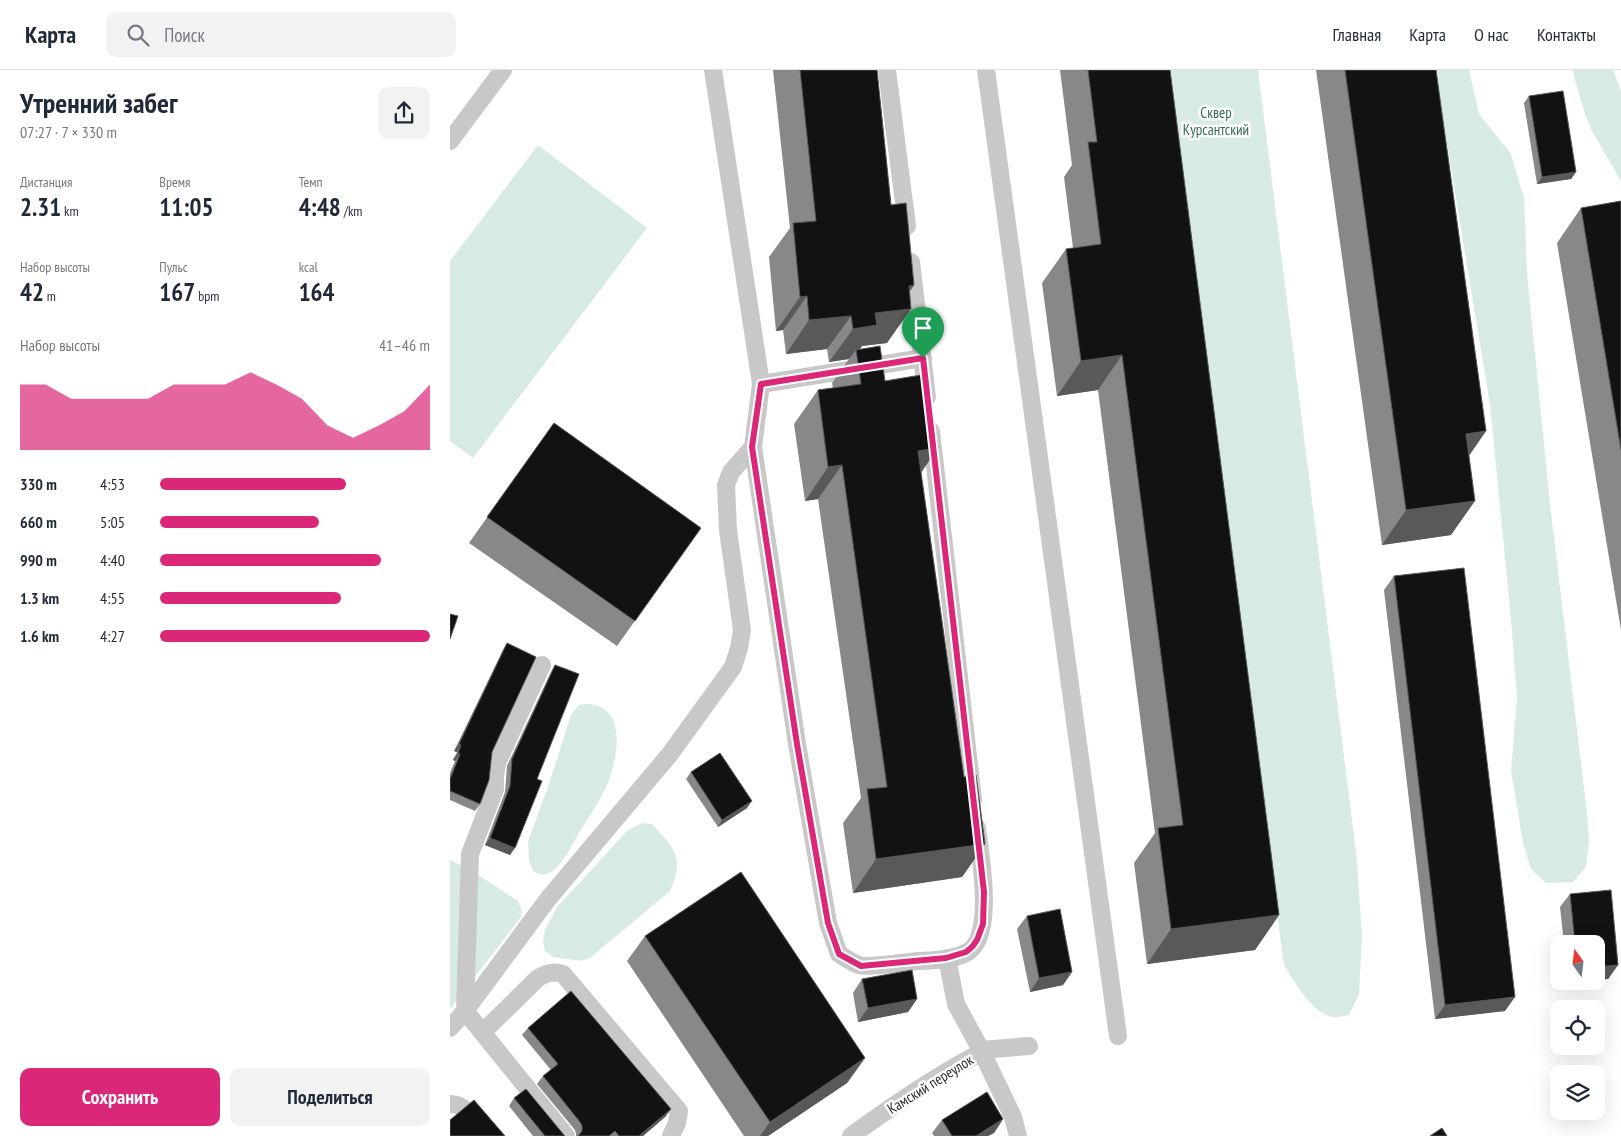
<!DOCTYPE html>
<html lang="ru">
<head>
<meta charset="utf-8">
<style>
  :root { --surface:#fff; --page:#f2f2f3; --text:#1f2937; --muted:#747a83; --line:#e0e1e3; --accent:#db2777 }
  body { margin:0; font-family:"PT Sans Narrow",sans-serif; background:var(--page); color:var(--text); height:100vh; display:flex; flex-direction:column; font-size:19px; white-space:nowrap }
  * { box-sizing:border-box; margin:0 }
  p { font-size:16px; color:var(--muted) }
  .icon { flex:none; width:28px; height:28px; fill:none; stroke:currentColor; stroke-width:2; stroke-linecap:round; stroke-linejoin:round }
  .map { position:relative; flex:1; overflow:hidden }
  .drawer { display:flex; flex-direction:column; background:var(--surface); width:450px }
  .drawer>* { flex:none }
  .needle { width:32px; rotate:346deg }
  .fabs { position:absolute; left:1100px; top:865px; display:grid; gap:10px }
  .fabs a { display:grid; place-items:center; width:55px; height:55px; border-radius:10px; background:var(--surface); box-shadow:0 5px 20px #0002; font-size:25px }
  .pin { position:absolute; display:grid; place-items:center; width:42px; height:42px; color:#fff; margin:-51px -21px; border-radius:50% 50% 50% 0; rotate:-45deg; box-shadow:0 0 5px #0007 }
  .pin .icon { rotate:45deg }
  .round { display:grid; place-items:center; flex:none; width:52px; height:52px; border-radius:10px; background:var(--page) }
  .headline { display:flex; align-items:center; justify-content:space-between; height:85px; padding:0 20px }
  h1 { font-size:28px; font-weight:700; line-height:38px }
  .metrics { display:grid; grid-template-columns:repeat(3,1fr); gap:8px; height:85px; padding:5px 20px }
  .metrics div { display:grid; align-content:center }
  .metrics b { font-size:25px; font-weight:700 }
  .metrics small { font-size:14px; font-weight:400 }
  .metrics p { font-size:14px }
  .chart { height:140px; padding:10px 20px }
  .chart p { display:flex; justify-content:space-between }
  .chart svg { width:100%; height:90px; margin-top:5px; fill:var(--accent); opacity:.7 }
  .button { display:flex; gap:10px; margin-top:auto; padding:10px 20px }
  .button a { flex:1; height:58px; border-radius:10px; background:var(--accent); color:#fff; font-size:20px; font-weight:700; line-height:58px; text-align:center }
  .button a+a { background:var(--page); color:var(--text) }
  ul { padding:0 20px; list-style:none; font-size:16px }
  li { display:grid; grid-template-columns:80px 60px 1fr; align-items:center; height:38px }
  li i { height:12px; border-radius:6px; background:var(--accent) }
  header { display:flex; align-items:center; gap:30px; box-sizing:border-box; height:70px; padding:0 25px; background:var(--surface); border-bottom:1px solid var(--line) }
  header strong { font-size:24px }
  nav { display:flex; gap:28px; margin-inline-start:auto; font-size:18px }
  .search { width:350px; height:45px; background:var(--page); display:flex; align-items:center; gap:12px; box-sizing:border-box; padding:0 18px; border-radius:10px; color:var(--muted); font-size:19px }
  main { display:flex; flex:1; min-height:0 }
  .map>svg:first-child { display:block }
</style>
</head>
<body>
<header>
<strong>Карта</strong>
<div class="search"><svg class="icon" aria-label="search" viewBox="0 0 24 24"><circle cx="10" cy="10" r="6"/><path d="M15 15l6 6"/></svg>Поиск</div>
<nav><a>Главная</a><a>Карта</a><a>О нас</a><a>Контакты</a></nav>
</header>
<main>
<section class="drawer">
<div class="headline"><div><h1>Утренний забег</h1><p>07:27 · 7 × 330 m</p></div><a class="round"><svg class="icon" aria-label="share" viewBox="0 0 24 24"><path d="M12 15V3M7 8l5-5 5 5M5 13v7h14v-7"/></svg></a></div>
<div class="metrics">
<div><p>Дистанция</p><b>2.31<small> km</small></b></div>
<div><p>Время</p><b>11:05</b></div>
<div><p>Темп</p><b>4:48<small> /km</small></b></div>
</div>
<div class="metrics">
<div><p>Набор высоты</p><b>42<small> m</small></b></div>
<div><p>Пульс</p><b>167<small> bpm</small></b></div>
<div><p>kcal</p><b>164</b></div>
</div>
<div class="chart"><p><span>Набор высоты</span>41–46 m</p>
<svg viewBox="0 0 160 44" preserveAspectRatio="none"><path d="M0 44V12L10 12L20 19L30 19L40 19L50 19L60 12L70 12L80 12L90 6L100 12L110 19L120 32L130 38L140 32L150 25L160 12V44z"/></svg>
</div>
<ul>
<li><b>330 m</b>4:53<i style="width:69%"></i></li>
<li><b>660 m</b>5:05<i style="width:59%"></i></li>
<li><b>990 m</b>4:40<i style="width:82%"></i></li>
<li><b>1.3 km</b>4:55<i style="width:67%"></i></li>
<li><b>1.6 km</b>4:27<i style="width:100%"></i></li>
</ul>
<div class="button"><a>Сохранить</a><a>Поделиться</a></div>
</section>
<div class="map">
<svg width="1171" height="1066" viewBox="0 0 1171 1066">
  <rect width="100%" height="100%" fill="#fff"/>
  <!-- green -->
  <path fill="#d7ebe3" d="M 711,0 L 808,0 L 906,782 L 912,865 L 909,924 L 899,945 C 894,946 887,948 882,947 C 862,943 844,911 834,895 Z
    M 985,0 L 1019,0 L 1029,44 L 1061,84 L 1074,128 L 1077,204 L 1100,434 L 1137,743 L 1139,771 L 1136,797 L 1123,812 L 1096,813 L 1081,799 L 1073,773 L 1061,701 L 1067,628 L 1061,549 L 1040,335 Z
    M 1122,0 L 1163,0 L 1171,21 L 1171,111 L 1142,61 L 1135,44 Z
    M 88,75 L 197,158 L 23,388 L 0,371 L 0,191 Z
    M 137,634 C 173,635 169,676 162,701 C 156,723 141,743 129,763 C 122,775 115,791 103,801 C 100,803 96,804 92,805 L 83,801 L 79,790 L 78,771 L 98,717 L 121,645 L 129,635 Z
    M 192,753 L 202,754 C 225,779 235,787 220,821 L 140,888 L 131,891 L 103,887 L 95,881 L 93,872 L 95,860 L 107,837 L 178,760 Z
    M 0,790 L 19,799 L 68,831 L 71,838 L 71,847 L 0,939 Z"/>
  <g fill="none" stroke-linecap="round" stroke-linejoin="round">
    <!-- lane -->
    <path stroke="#c8c8c8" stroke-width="18" d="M 437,0 L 457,156
      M 536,0 L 668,966
      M 0,71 L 53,0
      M 461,192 L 477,327
      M 311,314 L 473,288
      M 481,361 L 523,730
      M 303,377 L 347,674 L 378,853 L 389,884 C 396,888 402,893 409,895 C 418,898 448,893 459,892 C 477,890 499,891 516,883 C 546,868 530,785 527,758
      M 497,888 L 506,934 L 531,980 L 579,976
      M 0,958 L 15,941 L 20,784 L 45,719 L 45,707 L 47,693 L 92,595
      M 33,962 L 88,908 C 97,903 103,901 113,904 L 229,1041 L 227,1053 L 221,1066
      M 0,1034 C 16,1033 27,1054 36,1066
      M 116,1066 L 15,941 L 98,829 L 220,684 L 283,597 L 289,578 L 292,560 L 278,460 L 276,415 L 281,402 L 303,377 L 311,314 L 263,0
      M 401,1066 C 442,1036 483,1008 528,984 L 531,980 L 563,1047 L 568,1066"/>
  </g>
  <!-- wall -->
  <path fill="#888" d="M 323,0 L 427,0 L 441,135 L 464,215 L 459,222 L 437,273 L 412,276 L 410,279 L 488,378 L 471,403 L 514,707 L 535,774 L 512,807 L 403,823 L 393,753 L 411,728 L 368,429 L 355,431 L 344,354 L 368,320 L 383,318 L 382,313 L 399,289 L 379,292 L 377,279 L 336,284 L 333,260 L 326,261 L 319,187 L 340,158 Z
    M 610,0 L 720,0 L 829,845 L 805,880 L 697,894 L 684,793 L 705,763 L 648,320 L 607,326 L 592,213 L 616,179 L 623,178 L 614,107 L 622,95 Z
    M 866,0 L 986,0 L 1036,361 L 1019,385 L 1001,465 L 932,475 Z
    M 1079,26 L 1126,102 L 1121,109 L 1087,114 L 1074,33 Z
    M 1171,131 L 1171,560 L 1107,173 L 1131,138 Z
    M 104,353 L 251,458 L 167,576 L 19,473 Z
    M 944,506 L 1055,941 L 985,949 L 934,520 Z
    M 57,573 L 42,682 L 30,734 L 25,741 L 0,730 L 0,703 L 5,691 L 3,690 L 7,682 L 4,681 L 53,580 Z
    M 105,595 L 87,709 L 60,785 L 35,775 L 55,722 L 57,696 L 101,602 Z
    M 241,702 L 297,738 L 268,757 L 236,709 Z
    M 1120,824 L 1168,895 L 1158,909 L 1146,874 L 1114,874 L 1110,837 Z
    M 577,846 L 622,902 L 613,915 L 580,922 L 567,859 Z
    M 195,866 L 415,988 L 397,1013 L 318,1066 L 294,1066 L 177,891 Z
    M 412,909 L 467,929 L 458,942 L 408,952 L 403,923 Z
    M 78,958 L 221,1039 L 215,1047 L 193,1066 L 126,1066 L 126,1064 L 125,1060 L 87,1014 L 93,1006 L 101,1000 L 72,965 Z
    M 64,1028 L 115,1066 L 83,1066 L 59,1036 Z
    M 553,1049 L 544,1063 L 538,1066 L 484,1066 L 482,1063 L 492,1050 Z"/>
  <!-- shaded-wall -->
  <path fill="#595959" d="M 1126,102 L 1121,109 L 1087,114 L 1092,107 Z
    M 464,215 L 446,241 L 461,239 L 437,273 L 412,276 L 407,284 L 406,280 L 399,289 L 379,292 L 403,259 L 425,243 L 459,216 Z
    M 357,226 L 333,260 L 326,261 L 350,227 Z
    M 401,246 L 377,279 L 336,284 L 359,250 Z
    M 672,285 L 648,320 L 607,326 L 631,291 Z
    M 1036,361 L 1012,396 L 1016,364 Z
    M 488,378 L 464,412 L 468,381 Z
    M 392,395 L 368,429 L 355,431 L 378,397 Z
    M 1025,431 L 1001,465 L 932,475 L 956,440 Z
    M 9,674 L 11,675 L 7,682 L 4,681 Z
    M 8,683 L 10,684 L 5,691 L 3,690 Z
    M 302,731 L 297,738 L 268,757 L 272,750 Z
    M 40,768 L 65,778 L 60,785 L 35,775 Z
    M 535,774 L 512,807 L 403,823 L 426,789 Z
    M 829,845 L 805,880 L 697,894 L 721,859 Z
    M 1168,895 L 1158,909 L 1146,910 L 1146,897 Z
    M 622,902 L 613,915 L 580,922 L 589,908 Z
    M 1119,911 L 1134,911 L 1118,913 Z
    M 1065,927 L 1055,941 L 985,949 L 995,935 Z
    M 467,929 L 458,942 L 408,952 L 418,938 Z
    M 415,988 L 397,1013 L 318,1066 L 310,1066 L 320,1052 Z
    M 221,1039 L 215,1047 L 193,1066 L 189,1066 Z
    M 553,1049 L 544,1063 L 538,1066 L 526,1066 Z"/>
  <!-- building -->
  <path fill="#121212" stroke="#595959" d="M 350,0 L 427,0 L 441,135 L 456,133 L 464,215 L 459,216 L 461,239 L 425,243 L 427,255 L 403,259 L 401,246 L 359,250 L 357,226 L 350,227 L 343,153 L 366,151 Z
    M 638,0 L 720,0 L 829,845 L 721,859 L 708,758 L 733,755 L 672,285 L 631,291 L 616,179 L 651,174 L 638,72 L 647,72 Z
    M 895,0 L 986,0 L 1036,361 L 1016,364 L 1025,431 L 956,440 Z
    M 1113,21 L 1126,102 L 1092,107 L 1079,26 Z
    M 1171,131 L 1171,380 L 1131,138 Z
    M 430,276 L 435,311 L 477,304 L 488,378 L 468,381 L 514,707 L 526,705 L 535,774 L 426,789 L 417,719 L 437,717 L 392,395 L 378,397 L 368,320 L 411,314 L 406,280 Z
    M 104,353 L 251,458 L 185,551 L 37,447 Z
    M 1014,498 L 1065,927 L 995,935 L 944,506 Z
    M 0,544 L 8,546 L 0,569 Z
    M 57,573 L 86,587 L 42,682 L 39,710 L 30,734 L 0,721 L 0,709 L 10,684 L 8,683 L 11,675 L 9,674 Z
    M 105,595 L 129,604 L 87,709 L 92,711 L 65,778 L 40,768 L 60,716 L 62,689 Z
    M 270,683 L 302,731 L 272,750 L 241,702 Z
    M 291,802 L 415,988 L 320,1052 L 195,866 Z
    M 1161,820 L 1168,895 L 1146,897 L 1146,874 L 1125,874 L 1120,824 Z
    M 610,839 L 622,902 L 589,908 L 577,846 Z
    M 462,900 L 467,929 L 418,938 L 412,909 Z
    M 121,921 L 221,1039 L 189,1066 L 169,1066 L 165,1061 L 159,1066 L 128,1066 L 132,1061 L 132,1056 L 130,1052 L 93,1006 L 108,994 L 78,958 Z
    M 76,1019 L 114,1065 L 115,1066 L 95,1066 L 64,1028 Z
    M 537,1022 L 553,1049 L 526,1066 L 502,1066 L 492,1050 Z
    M 24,1030 L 55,1066 L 0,1066 L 0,1050 Z
    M 992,1058 L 997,1066 L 980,1066 Z"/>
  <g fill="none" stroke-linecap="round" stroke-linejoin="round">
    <defs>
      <path id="route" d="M 473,288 L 534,822 L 533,854 L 527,870 L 522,877 L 516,882 L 496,888 L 411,896 L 389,884 L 378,853 L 347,674 L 302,377 L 311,314 Z"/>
    </defs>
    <!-- route casing -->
    <use href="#route" stroke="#fff" stroke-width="10"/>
    <!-- route -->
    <use href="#route" stroke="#db2777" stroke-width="6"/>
  </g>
  <g text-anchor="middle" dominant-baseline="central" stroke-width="5" stroke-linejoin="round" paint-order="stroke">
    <!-- park labels -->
    <g font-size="15" fill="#356a5a" stroke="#fff">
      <text x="766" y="42">Сквер<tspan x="766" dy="17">Курсантский</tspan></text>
    </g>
    <!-- street labels -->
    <g font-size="15" fill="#2b2b2b" stroke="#fff">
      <text transform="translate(480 1014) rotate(-32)">Камский переулок</text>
    </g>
  </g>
</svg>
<div class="fabs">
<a><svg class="needle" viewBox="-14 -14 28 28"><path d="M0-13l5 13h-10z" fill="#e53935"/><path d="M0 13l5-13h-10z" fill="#747a83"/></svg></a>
<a><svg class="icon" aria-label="locate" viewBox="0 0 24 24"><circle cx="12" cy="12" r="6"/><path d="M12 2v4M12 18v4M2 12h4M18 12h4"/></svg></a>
<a><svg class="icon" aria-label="layers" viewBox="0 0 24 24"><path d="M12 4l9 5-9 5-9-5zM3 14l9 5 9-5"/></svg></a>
</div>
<div class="pin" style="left:473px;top:288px;background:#1e9e55"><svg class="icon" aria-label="arrive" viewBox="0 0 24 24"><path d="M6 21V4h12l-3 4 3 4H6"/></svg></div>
</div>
</main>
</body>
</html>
